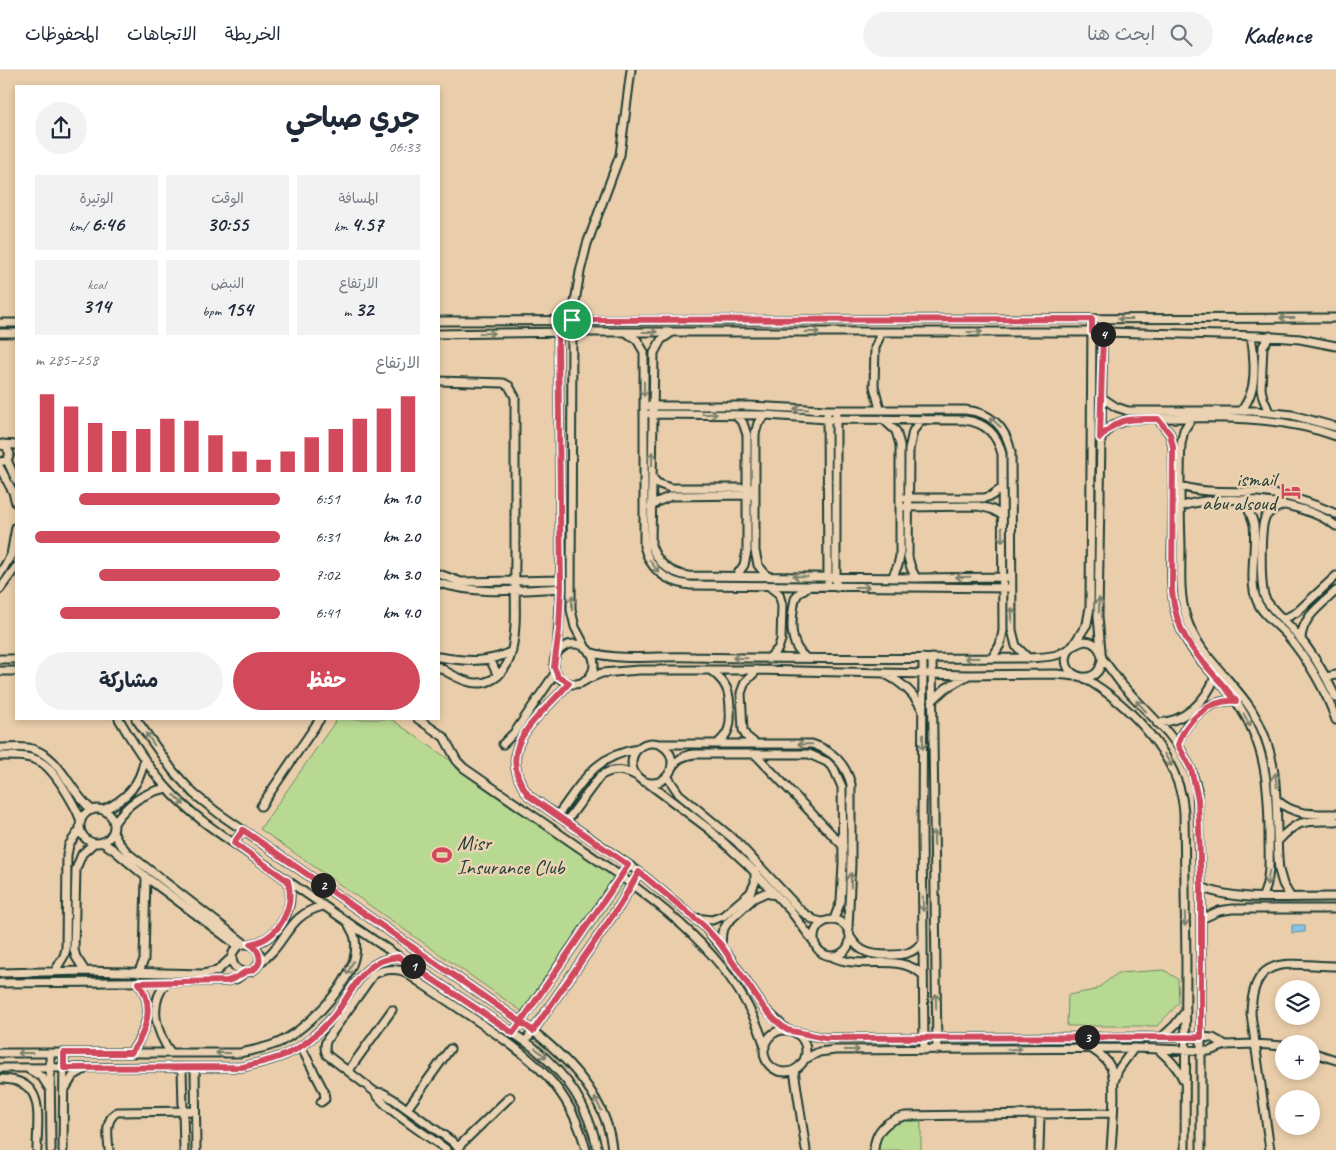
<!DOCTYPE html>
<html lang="ar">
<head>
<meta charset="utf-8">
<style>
  :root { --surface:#fff; --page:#f2f2f3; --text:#1f2937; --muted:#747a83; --line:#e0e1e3; --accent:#d1495b }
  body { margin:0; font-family:Caveat,"Playpen Sans Arabic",sans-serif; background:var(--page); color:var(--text); direction:rtl; height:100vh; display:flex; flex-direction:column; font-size:19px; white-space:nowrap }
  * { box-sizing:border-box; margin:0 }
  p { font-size:16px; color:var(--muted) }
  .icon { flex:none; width:28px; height:28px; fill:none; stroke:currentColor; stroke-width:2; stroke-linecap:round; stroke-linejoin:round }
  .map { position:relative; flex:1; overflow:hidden; direction:ltr }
  .drawer { position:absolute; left:15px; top:15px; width:425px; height:635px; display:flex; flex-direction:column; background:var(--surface); border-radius:0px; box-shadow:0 2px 8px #0003; direction:rtl }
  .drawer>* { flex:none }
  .tools { position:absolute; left:1275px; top:910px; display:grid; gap:10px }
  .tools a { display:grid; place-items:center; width:45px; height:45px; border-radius:50%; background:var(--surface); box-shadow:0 2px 8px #0003; font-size:25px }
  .pin { position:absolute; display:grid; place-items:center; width:42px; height:42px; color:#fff; margin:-21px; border:2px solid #fff; border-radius:50%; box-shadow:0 1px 5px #0007 }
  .km { position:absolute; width:25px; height:25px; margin:-12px; border-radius:50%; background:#222; color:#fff; font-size:14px; line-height:25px; text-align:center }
  .round { display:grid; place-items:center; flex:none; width:52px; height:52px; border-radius:26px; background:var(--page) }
  .head { display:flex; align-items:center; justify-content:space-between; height:85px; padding:0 20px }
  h1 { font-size:28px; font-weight:700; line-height:38px }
  .stats { display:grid; grid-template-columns:repeat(3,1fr); gap:8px; height:85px; padding:5px 20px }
  .stats div { display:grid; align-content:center; border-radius:0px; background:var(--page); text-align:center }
  .stats b { font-size:21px; font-weight:700 }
  .stats small { font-size:14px; font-weight:400 }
  .stats p { font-size:14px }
  .chart { height:140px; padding:10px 20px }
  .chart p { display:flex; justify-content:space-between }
  .chart svg { width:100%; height:90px; margin-top:5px; stroke:var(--accent); stroke-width:6 }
  .button { display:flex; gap:10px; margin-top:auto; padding:10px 20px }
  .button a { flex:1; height:58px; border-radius:30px; background:var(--accent); color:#fff; font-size:20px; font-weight:700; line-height:58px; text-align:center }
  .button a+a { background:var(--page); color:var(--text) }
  ul { padding:0 20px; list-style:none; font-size:16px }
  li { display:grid; grid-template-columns:80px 60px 1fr; align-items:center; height:38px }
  li i { height:12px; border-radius:6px; background:var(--accent) }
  header { display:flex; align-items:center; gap:30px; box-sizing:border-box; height:70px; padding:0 25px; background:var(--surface); border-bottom:1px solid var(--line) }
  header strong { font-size:24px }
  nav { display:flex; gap:28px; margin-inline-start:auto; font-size:18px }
  .search { width:350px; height:45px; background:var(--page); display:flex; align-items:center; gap:12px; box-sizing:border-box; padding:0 18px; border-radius:28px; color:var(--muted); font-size:19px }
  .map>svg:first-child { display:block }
</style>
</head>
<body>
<header>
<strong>Kadence</strong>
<div class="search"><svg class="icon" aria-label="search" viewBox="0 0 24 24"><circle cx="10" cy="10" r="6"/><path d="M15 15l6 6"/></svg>ابحث هنا</div>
<nav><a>الخريطة</a><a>الاتجاهات</a><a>المحفوظات</a></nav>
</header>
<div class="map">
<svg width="1336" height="1080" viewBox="0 0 1336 1080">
  <rect width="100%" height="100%" fill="#eaceab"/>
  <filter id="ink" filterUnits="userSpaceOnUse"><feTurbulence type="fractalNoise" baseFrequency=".02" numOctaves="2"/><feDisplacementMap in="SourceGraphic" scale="10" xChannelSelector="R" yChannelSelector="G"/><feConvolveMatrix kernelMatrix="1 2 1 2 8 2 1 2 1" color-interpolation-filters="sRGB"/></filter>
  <g filter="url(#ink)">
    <!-- green -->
    <path fill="#b8d992" stroke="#6c8b63" d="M 337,649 L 391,649 L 625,812 L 530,947 L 260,759 Z
      M 1164,900 L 1178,909 L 1179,933 L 1157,956 L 1067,956 L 1068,925 L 1095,920 L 1118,903 Z
      M 921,1046 L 921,1080 L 874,1080 C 880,1049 894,1048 921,1046 Z"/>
    <!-- water -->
    <path fill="#86c4e6" stroke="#5d8e9f" d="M 1292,855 L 1305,855 L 1305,862 L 1292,863 Z"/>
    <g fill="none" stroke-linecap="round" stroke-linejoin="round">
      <defs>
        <path id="minor" d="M 439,251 L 1336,248
          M 0,253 L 16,253
          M 879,262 L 879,268 L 875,278 L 874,316 L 880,339
          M 0,263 L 16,263
          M 627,263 L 637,270 L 644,282 L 644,476 C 650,500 666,512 690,515 L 1011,518
          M 671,263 L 661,270 L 654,283 L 651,475 C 657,493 669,503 688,506 L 916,508 L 1011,507
          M 439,264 L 572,262 L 1103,262 L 1261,266 L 1300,269 L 1336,276
          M 439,311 L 503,313 L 509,316 L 515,327 C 515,382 515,436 515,491 C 514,520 518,551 512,579 C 511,586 508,594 503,600 C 484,624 459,610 439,597
          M 1101,327 L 1116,337 L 1128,341 L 1256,341 L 1292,345 L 1336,357
          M 644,336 L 749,336 L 827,340 L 965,340 C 990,342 1006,357 1011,382 L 1012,560 L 1016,576 L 1028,588
          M 1242,340 C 1246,334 1249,329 1251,322 C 1256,307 1254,281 1251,266
          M 1269,342 L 1263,328 L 1261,319 L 1263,276 L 1270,266
          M 650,344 L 766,345 L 827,349 L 965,350 C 986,353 997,364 1002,384 L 1003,561 L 1000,575 L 992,588
          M 735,345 L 743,353 L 747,365 L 747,481 L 744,495 L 737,505
          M 766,345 L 758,353 L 755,364 L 755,481 L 758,495 L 767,506
          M 827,345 L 828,510
          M 883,349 L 896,361 L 900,375 L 900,486 L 898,495 L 892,508
          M 1158,349 L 1170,364 L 1173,377 C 1174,411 1173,445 1172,479 C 1172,502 1170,525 1177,547 C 1186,582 1214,602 1235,630 C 1266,673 1269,716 1269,767 C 1269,787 1271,807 1263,826
          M 1191,349 L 1184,360 L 1181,374 C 1179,408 1180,442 1181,476 C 1181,499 1179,525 1186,547 C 1198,585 1230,607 1251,639 C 1285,693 1273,741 1279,800 L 1283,814 L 1290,826
          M 1101,368 L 1113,355 L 1129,349 C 1198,348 1270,342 1336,366
          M 2,374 L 16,375
          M 0,375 L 6,376 L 10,384 L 7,390 L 0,392
          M 7,390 L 16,410
          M 0,398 L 13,422 L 16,433
          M 652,407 L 657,413 L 670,418 L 752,418
          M 1181,416 C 1204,424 1233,421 1258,422 C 1284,424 1312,433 1336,444
          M 905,428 L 984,428 L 991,426 L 1002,418
          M 1244,430 C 1248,438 1252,446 1254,455 C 1257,477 1248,511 1257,531 C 1262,544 1277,554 1287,565 C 1308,590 1325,618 1336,650
          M 1283,435 C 1276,438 1269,441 1265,448 C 1260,459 1260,517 1265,528 C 1271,540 1284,549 1293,560 C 1311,580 1325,603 1336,628
          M 651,437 L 657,432 L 671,426 L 750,425
          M 906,437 L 978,436 L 991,439 L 1002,445
          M 1180,437 C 1218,422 1304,430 1336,456
          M 0,504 L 11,485 L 16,457
          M 439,504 L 461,512 L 561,510
          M 916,508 L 911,498 L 908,487 L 909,380 L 913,361 L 922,349
          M 439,513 C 477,525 521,520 561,518
          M 836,517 L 836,345
          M 0,519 L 16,497
          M 1284,549 L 1297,542 L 1336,506
          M 1301,569 C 1302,547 1321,535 1336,521
          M 1074,574 L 1087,554 L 1090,537 L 1092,249
          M554 594a20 20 0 1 1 40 0a20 20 0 1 1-40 0Z
          M 586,578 L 575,557 L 571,540 L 572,250 L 580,202 L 587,174 L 620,85 L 631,0
          M 1101,581 L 1098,546 L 1103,249
          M 589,582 C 623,592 660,585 695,587 C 806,590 917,588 1028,588 C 1038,587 1049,588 1059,584 C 1072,579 1086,561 1099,579 C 1102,584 1103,589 1101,594 C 1095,620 1052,604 1071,577
          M 557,583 L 561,518 L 558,250
          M 439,587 C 463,591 490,594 512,581
          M 806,588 C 788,575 791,549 795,529 L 798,524 L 807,517
          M 923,588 L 922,761 L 924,980
          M 932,588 L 937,980
          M 1102,588 L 1123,616 L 1168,663 L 1181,680 L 1191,699 L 1197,719 L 1201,817 L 1201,1080
          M 0,589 L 16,589
          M 490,589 L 498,606
          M 768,589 L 778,579 L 781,570 L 782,535 L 779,524 L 770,517
          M 710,600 C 727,612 730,622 730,641 C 731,655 729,664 718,673
          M 0,601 L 16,601
          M 885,604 C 901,612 914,623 922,639
          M 1326,607 L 1336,605
          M 1084,608 C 1131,635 1180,687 1184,742 L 1186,894 L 1185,1080
          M 585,610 L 602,603 L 639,600 L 757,600 L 969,605 L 1056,604 L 1075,606
          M 569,613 C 540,648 491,676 529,726 L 639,802 L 704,856 L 731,889 L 764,938 L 787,960
          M 933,630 L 946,618 L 967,606
          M 119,649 C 133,673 147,696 166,717 C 195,750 234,773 270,798 C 356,860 446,917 533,977 C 569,1007 587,1034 598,1080
          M 136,649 L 173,701 L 194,724 L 218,743 L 521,952 C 562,982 608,1025 612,1080
          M 418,649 L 444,667 L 457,691 L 464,698 C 503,725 541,751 580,778 C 654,829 738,886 765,977
          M 1157,653 C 1185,652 1206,631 1215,607
          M632 693a20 20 0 1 1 40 0a20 20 0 1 1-40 0Z
          M 503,674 L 515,662 L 556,602
          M 658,674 L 812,674 C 833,681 845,693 851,714 L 851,794 L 848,859
          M 756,674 L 746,666 L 743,660 L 741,623 L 745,612 L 757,600
          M 1177,675 C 1185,651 1209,628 1236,631
          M 0,678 C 9,678 19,677 28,678 C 61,684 68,721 92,740
          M 755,684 L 843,776
          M 0,686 C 13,686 27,685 39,691 C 54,698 75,735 81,751
          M 671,699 C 677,689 684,685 695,684 L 809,684 L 827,692 L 834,699 L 842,717 L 843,793 L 841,831 L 834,849
          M 667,706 L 679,724 L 737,772 L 801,841 L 814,850 L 822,852
          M 648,713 L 709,759 L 748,795 L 790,840 L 814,872
          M 1277,730 C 1294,746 1314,744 1336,744
          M 261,736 L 320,649
          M80 756a17 17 0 1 1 34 0a17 17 0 1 1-34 0Z
          M 103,740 C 126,730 140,715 144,691
          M 557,746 C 582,713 593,686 638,679
          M 566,752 L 600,706 C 612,698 623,699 635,705
          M 114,753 C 128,733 143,723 167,718
          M 113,762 L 119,773 L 129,784 L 244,873
          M 1278,771 C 1298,748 1308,751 1336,751
          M 102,772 L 114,780 L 146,807 L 238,876
          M 234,773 L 243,760
          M 1201,817 C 1237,833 1296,826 1336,827
          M 695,848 L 712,850 L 723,846 L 750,823 L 755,813 L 755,801
          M 1201,849 L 1219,841 L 1232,839 L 1336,839
          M814 868a18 18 0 1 1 36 0a18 18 0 1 1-36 0Z
          M 851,868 C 860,883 872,885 888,885 C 903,885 914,884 923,871
          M232 888a14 14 0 1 1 28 0a14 14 0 1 1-28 0Z
          M 251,874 C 279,869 296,838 288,811
          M 721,875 L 722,862 L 728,852 L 754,828 L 765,823 L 776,825
          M 831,886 C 863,902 897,881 923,905
          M 259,893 C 287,875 286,845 323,836
          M 55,901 L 64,886 L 66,879 L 67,785 L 69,775 L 80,759
          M 85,901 L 76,887 L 74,880 L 76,799 L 82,784 L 94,773
          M 0,903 L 85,901 L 203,904 L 217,901 L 231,888
          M 138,903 L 144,890 L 146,807
          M 0,913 L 227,911 L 236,909 L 246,902
          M 166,913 C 148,935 156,962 171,983
          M764 981a21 21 0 1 1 42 0a21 21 0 1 1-42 0Z
          M 795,962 L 825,968 L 1201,967 L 1213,968 L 1226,975
          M 513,963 L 628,795
          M 1162,967 L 1175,955 L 1186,941
          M 526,971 L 620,835 L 639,802
          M 301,977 L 324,1021 L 325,1029 L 321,1032
          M 1092,979 C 1100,984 1107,989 1111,998 C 1117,1013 1112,1062 1111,1080
          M 1158,979 C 1169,989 1178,997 1184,1011
          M 1311,982 L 1336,990
          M 0,983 L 240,983 C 253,980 267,978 280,972 C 310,957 366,902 354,865 C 353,862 350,858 349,855
          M 50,983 L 51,1080
          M 131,983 C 146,962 156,934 138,913
          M 805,989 L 819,982 L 835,980 L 1134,978 L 1209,981 L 1226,975 L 1254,974 L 1284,976
          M 0,998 L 242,997 C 264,992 292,986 309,970 C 318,963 326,954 334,946 C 355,920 360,890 399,887
          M 182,998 L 184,1080
          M 195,998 L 196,1080
          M 28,999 L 42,1007 L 49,1018
          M 349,1000 L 392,940
          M 794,1000 L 806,1080
          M 0,1009 C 47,1009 37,1046 37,1080
          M 1114,1012 L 1118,1000 L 1134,978
          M 65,1019 L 73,1006 L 85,999
          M 375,1022 L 383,1023 L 393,1029 L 453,1072 L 460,1080
          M 407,1039 L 450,979
          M 458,1077 L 510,1027
          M 63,1080 L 64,983
          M 109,1080 C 108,1067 104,1050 117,1042 L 195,1041
          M 447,1080 C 430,1067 384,1039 375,1022 L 327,985 C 324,979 324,974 328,968 L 373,905 C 383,899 392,898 403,901 C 428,918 454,935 479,952 C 531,988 570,1015 586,1080
          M 874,1080 C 875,1060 887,1050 905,1046 L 1113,1043
          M 1039,1080 L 1040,1044
          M 1270,1080 L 1251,944 C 1252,880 1291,896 1336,896"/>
      </defs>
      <!-- minor casing -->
      <use href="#minor" stroke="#1f3d34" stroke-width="11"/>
      <!-- minor -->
      <use href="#minor" stroke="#ead2b2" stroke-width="7"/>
    </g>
    <!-- one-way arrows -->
    <defs><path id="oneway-shaft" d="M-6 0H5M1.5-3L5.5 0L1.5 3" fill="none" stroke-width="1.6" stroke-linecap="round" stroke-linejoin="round" transform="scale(1.25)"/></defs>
    <g stroke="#7a806d">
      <use href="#oneway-shaft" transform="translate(1287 248) rotate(180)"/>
      <use href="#oneway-shaft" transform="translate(1125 249) rotate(180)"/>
      <use href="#oneway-shaft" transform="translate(650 262)"/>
      <use href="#oneway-shaft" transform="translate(812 262)"/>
      <use href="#oneway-shaft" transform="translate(975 262)"/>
      <use href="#oneway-shaft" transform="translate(487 263) rotate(-1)"/>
      <use href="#oneway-shaft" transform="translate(644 319) rotate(90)"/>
      <use href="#oneway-shaft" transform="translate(801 339) rotate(-177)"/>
      <use href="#oneway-shaft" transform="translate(710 344)"/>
      <use href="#oneway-shaft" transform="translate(995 352) rotate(-138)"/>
      <use href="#oneway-shaft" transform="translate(652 389) rotate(-90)"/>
      <use href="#oneway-shaft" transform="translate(1002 465) rotate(89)"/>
      <use href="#oneway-shaft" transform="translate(654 496) rotate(53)"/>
      <use href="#oneway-shaft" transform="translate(800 506) rotate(-179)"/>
      <use href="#oneway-shaft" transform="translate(963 507) rotate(179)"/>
      <use href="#oneway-shaft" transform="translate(862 517)"/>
      <use href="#oneway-shaft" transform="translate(572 533) rotate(-90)"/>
      <use href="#oneway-shaft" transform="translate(1099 535) rotate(-89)"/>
      <use href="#oneway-shaft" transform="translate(1012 545) rotate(-90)"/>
      <use href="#oneway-shaft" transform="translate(740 588) rotate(-178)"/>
      <use href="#oneway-shaft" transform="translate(972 588) rotate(180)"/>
      <use href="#oneway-shaft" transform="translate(1141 636) rotate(-133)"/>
      <use href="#oneway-shaft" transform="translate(1247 650) rotate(62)"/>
      <use href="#oneway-shaft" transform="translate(150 669) rotate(-125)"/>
      <use href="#oneway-shaft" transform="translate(923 672) rotate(91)"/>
      <use href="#oneway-shaft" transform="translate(805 674) rotate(-179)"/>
      <use href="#oneway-shaft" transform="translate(1168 690) rotate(60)"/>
      <use href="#oneway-shaft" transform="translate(1276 710) rotate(-97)"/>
      <use href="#oneway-shaft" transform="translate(179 730) rotate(45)"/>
      <use href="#oneway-shaft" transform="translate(934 768) rotate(-91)"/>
      <use href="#oneway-shaft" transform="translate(1268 808) rotate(100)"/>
      <use href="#oneway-shaft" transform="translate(851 810) rotate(-89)"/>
      <use href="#oneway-shaft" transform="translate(923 834) rotate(89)"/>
      <use href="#oneway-shaft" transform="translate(1185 849) rotate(89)"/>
      <use href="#oneway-shaft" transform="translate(350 898) rotate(115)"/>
      <use href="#oneway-shaft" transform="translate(936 931) rotate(-91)"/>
      <use href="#oneway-shaft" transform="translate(1014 979) rotate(-1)"/>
      <use href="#oneway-shaft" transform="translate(852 980)"/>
      <use href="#oneway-shaft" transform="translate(25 983) rotate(180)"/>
      <use href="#oneway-shaft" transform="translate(223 983) rotate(-180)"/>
      <use href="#oneway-shaft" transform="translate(541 983) rotate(40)"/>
      <use href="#oneway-shaft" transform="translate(598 1034) rotate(-118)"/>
    </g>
  </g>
  <g fill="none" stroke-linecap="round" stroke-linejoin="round" filter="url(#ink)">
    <defs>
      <path id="route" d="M 572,250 L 572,262 L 558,262 L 561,518 L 559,560 L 554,597 L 558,606 L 569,613 C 540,648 491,676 529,726 L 628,795 L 621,806 L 521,952 L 513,963 L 399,887 C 360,890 355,920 334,946 C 327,954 318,963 309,970 C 292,986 264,992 242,997 L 64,998 L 64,983 L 131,983 C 146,963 156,934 138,913 L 227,911 C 235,909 239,906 245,902 C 248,901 250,901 253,900 C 264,893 260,880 250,874 C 279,869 295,838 288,811 L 234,773 L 243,760 L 521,952 L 533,961 L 620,835 L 639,802 L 704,856 L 721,875 L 764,938 L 775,950 L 787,960 L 825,968 L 1201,967 L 1201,817 L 1198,729 L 1191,699 L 1178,675 C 1185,651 1209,629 1236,631 C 1205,591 1177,575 1172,521 L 1173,377 L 1170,364 L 1158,349 C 1131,349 1119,346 1100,368 L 1103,262 L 1092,262 L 1092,249 L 572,250"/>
    </defs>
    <!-- route casing -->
    <use href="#route" stroke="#fff" stroke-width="10"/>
    <!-- route -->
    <use href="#route" stroke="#d1495b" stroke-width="6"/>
  </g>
  <!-- icons -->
  <defs>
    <symbol id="hotel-bare" viewBox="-9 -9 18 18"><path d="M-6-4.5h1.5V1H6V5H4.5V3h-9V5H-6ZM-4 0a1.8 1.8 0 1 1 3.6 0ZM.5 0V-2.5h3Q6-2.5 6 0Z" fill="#d1495b" stroke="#ead2b2" stroke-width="2.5" paint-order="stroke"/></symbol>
    <symbol id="stadium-bare" viewBox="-9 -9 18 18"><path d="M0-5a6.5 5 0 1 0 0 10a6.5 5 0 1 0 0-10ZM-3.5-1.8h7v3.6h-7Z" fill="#d1495b" stroke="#ead2b2" stroke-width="2.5" paint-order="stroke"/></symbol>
  </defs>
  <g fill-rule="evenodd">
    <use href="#hotel-bare" x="1277" y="407" width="28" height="28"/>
    <use href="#stadium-bare" x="428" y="771" width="28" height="28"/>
  </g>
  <g text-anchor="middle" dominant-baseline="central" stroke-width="5" stroke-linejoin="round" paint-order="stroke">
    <!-- poi labels -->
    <g font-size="21" fill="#1f3d34" stroke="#ead2b2" text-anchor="end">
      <text x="1276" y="409">ismail<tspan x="1276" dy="24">abu alsoud</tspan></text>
      <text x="457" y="773" text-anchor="start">Misr<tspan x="457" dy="24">Insurance Club</tspan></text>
    </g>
  </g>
</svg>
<div class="tools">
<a><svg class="icon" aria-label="layers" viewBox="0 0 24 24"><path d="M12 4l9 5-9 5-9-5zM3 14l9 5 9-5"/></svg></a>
<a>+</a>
<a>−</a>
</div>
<div class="pin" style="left:572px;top:250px;background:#1e9e55"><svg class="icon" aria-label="arrive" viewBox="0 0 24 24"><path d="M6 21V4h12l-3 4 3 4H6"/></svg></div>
<b class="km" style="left:413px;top:896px">1</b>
<b class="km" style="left:323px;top:815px">2</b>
<b class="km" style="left:1087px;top:967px">3</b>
<b class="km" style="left:1103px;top:264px">4</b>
<section class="drawer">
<div class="head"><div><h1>جري صباحي</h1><p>06:33</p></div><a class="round"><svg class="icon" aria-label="share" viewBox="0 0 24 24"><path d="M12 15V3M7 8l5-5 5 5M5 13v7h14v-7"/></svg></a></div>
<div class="stats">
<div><p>المسافة</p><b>4.57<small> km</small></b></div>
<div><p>الوقت</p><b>30:55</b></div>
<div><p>الوتيرة</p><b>6:46<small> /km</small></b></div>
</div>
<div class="stats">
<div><p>الارتفاع</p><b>32<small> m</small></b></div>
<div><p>النبض</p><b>154<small> bpm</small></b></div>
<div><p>kcal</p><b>314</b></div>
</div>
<div class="chart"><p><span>الارتفاع</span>258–285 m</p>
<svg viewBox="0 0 160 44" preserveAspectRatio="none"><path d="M5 44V6M15 44V12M25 44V20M35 44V24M45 44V23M55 44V18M65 44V19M75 44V26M85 44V34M95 44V38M105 44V34M115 44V27M125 44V23M135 44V18M145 44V13M155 44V7"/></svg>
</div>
<ul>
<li><b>1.0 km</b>6:51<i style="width:82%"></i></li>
<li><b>2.0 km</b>6:31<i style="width:100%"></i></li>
<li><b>3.0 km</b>7:02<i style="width:74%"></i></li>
<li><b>4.0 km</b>6:41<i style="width:90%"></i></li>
</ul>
<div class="button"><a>حفظ</a><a>مشاركة</a></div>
</section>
</div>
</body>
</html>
